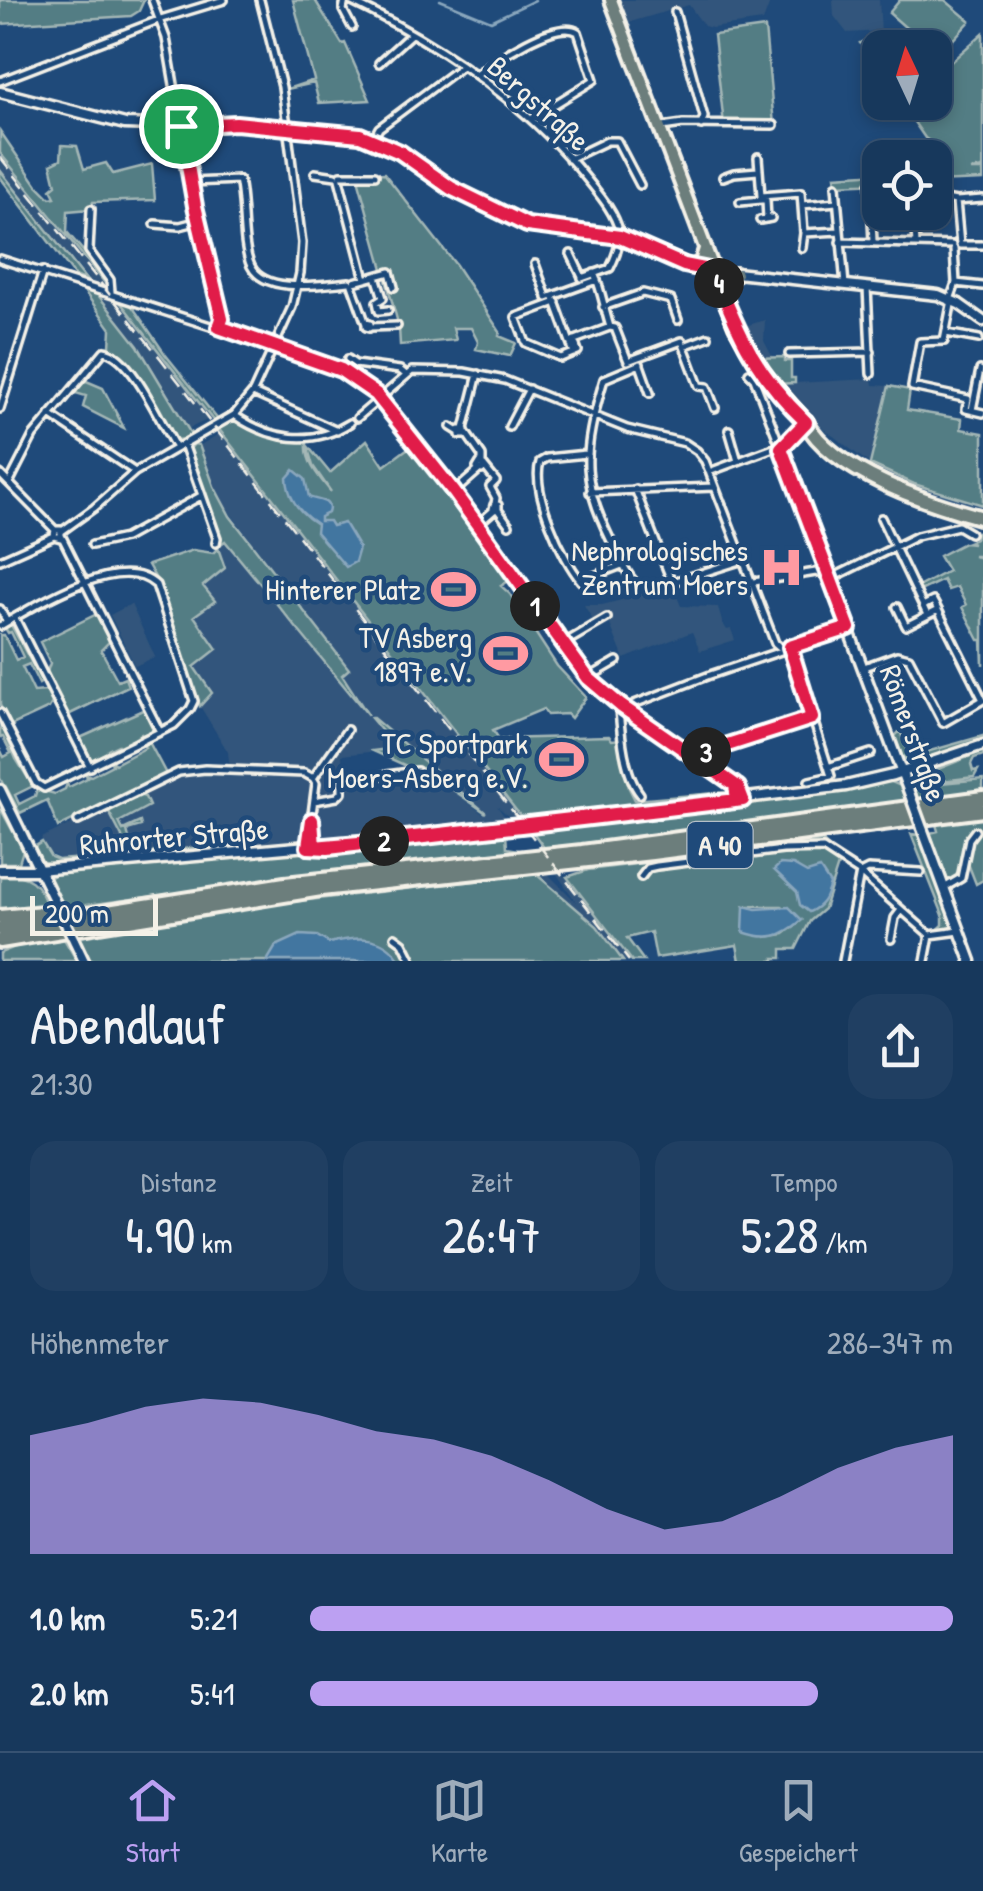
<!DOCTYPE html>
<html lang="de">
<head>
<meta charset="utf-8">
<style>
  :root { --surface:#17385c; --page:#203f62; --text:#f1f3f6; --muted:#9eacbb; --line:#365272; --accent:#bca0f2 }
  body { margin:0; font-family:"Patrick Hand",sans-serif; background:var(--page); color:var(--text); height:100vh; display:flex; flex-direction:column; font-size:38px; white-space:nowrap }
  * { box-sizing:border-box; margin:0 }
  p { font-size:32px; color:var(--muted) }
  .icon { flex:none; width:55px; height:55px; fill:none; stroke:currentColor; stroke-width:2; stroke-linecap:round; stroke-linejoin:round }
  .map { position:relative; height:961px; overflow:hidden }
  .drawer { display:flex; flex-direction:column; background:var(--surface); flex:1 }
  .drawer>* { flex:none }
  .needle { width:65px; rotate:356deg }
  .fabs { position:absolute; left:862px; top:30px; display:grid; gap:20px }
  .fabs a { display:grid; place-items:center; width:90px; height:90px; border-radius:20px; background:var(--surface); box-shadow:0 5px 15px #0003,0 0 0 2px var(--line); font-size:50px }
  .scale { position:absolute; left:30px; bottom:25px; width:128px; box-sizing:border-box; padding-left:10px; border:5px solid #f4f1e8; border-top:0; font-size:28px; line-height:35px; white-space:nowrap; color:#f4f1e8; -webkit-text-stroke:8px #1f4a7a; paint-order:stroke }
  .pin { position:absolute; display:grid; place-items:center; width:85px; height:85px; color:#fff; margin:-42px; border:5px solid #fff; border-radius:50%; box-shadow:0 2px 10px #0007 }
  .km { position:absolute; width:50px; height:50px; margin:-25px; border-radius:50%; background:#222; color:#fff; font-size:28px; line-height:50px; text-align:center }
  .round { display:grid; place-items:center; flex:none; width:105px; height:105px; border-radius:30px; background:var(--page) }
  .summary { display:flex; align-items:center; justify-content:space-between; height:170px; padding:0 30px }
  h1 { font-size:55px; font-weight:600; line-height:75px }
  .figures { display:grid; grid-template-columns:repeat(3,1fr); gap:15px; height:170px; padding:10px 30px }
  .figures div { display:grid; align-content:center; border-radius:25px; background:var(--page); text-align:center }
  .figures b { font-size:50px; font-weight:600 }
  .figures small { font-size:28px; font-weight:400 }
  .figures p { font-size:28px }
  .chart { height:280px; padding:20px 30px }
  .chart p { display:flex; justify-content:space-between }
  .chart svg { width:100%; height:180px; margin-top:10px; fill:var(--accent); opacity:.7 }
  ul { padding:0 30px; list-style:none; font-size:32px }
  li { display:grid; grid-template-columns:160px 120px 1fr; align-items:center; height:75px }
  li i { height:25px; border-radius:12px; background:var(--accent) }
  .menu { display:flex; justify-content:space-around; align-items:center; height:140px; border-top:2px solid var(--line); background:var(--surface); font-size:28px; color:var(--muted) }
  .menu a { display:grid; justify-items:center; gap:5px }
  .menu .selected { color:var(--accent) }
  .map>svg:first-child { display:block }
</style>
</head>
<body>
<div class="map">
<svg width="983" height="961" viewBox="0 0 983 961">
  <rect width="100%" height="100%" fill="#1f4a7a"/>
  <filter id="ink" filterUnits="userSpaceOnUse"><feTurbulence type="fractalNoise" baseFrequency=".01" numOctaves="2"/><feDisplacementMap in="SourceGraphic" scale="20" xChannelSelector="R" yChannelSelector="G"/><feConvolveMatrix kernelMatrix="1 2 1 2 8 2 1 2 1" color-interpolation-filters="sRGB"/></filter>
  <g filter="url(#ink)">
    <!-- built -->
    <path fill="#31557b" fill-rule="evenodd" d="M 621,0 L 771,0 L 763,21 L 712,28 L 704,26 L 689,5 L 627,23 Z
      M 833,0 L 879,0 L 881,31 L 847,33 L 834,16 Z
      M 0,153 L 43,205 L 109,288 L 90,281 L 31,209 L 0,170 Z
      M 98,293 L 117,298 L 211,418 L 188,429 L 138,346 Z
      M 765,320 L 764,341 L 773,358 L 758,358 L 742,327 Z
      M 872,379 L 873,385 L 889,386 L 870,464 L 798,409 L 775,384 Z
      M 222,432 L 355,602 L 522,818 L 516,822 L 497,806 L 510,824 L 63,860 L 49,853 L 41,838 L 179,773 L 230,770 L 228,752 L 200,706 L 212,693 L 193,667 L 193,616 L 203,586 L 225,568 L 218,548 L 225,540 L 367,712 L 341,675 L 348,668 L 221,501 L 199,446 ZM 368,714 L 437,773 L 485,813 L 483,814 L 422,767 L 344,778 L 342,755 L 396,749 Z
      M 673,587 L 681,606 L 718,607 L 722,622 L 727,630 L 731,629 L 735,640 L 700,651 L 692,632 L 624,659 L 607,617 L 594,622 L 584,605 L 602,605 L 625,599 L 637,590 L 648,594 Z
      M 131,604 L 155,657 L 135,666 L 110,615 Z
      M 546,872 L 577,903 L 556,873 L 567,877 L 632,961 L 623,961 L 597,926 L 536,874 Z"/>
    <!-- green -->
    <path fill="#537d84" stroke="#a4b7b6" stroke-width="2.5" fill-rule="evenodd" d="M 0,0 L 144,0 L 139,11 L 131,16 L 0,24 Z
      M 293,0 L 315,0 L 342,44 L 345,43 L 370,100 L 319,103 L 314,83 L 287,89 L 314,80 Z
      M 900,0 L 945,0 L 970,21 L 938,56 L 935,48 L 928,47 L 889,13 Z
      M 765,28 L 774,125 L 724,125 L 714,35 Z
      M 881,32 L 898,47 L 880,48 L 880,72 L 860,43 Z
      M 983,33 L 983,168 L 971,170 L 983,170 L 983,180 L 935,182 L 935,170 L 938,169 L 932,143 L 925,138 L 901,103 L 935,102 L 935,76 Z
      M 0,131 L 37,185 L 50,198 L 55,197 L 51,189 L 56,185 L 51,164 L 61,159 L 62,145 L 77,146 L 84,169 L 106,163 L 113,174 L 152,164 L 155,200 L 93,202 L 90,209 L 68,211 L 67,232 L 107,279 L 109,288 L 0,153 Z
      M 0,170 L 138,346 L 191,434 L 187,439 L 174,440 C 155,409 138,363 105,346 L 110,347 L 111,329 L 84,291 L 91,289 L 85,280 L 75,276 L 0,177 Z
      M 384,173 L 456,265 L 500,332 L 499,336 L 516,343 L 510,356 L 476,349 L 478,342 L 471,328 L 453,328 L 456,340 L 400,345 L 399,327 L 357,175 Z
      M 880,173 L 880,183 L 836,185 L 835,176 Z
      M 117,298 L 130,303 L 165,354 L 219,421 L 215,423 Z
      M 785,357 L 785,361 L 791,361 L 791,378 L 795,378 L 795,383 L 775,384 L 758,358 Z
      M 84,380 L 103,388 L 124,428 L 83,407 L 86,396 L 72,392 Z
      M 889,386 L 910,390 L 907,410 L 962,419 L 961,429 L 983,433 L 983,505 L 914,484 L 870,464 Z
      M 234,420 L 261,432 L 307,443 C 305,462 319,477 331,492 L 313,466 L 307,445 L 330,473 L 367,440 L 384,466 L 411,446 L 513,578 L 501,586 L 510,594 L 557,666 L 586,697 L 571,718 L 567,714 L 547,715 L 543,709 L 493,730 L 499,739 L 609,736 L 612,740 L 621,739 L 629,788 L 635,800 L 727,792 L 731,788 L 731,793 L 610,812 L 522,818 L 218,428 Z
      M 194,444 L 199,445 L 214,486 L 230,516 L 349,669 L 342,675 L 368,715 L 225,541 L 221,544 L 189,450 Z
      M 977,532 L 983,533 L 983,556 L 973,556 L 983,558 L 983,665 L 982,640 L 979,640 L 962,607 L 966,605 L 957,587 L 948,590 L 943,580 L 920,591 L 918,587 L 948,571 L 939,556 L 964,543 L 973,544 L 968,542 L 975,539 Z
      M 218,548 L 225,568 L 203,586 L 215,601 L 194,616 L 217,649 L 194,667 L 212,693 L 200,706 L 156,579 L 148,565 L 193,550 L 213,553 Z
      M 97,614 L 110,641 L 101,650 L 118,681 L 125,678 L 128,686 L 68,715 L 47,672 L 50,663 L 40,642 Z
      M 11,625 L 42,682 L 39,684 L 29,664 L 22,667 L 34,692 L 46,691 L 52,703 L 49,708 L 10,726 L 0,705 L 0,635 L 4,635 L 16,660 L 23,657 L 11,632 L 8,633 L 5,628 Z
      M 145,709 L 153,726 L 151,733 L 143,737 L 141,734 L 121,749 L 118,745 L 108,750 L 109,754 L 96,762 L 90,760 L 80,738 Z
      M 371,718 L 373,718 L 486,813 L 422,768 L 413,769 L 373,751 L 396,748 Z
      M 0,721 L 16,759 L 33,786 L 15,795 L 19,804 L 35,796 L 37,789 L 55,794 L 65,789 L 67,784 L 69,787 L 87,778 L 86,774 L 91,776 L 112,765 L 111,761 L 115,764 L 145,748 L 143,744 L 149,742 L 166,774 L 58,827 L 47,800 L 20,813 L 5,785 L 19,814 L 16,817 L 22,829 L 16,817 L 17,813 L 0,778 L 0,749 L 4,757 L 11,753 L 3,737 L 0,737 Z
      M 900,731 L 908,752 L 916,755 L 983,736 L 983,739 C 958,748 928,765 903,758 L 895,736 Z
      M 983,751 L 983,755 L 974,758 L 971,764 L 973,771 L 978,770 L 974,777 L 942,781 L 939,773 L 927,777 L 925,781 L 930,784 L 983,779 L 983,791 L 918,800 L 914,784 L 918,777 Z
      M 887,780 L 901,786 L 905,801 L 565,848 L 545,849 L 532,831 L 847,789 Z
      M 139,795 L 145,797 L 149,806 L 119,822 L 123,830 L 140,822 L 141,826 L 127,830 L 133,855 L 216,845 L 216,841 L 222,841 L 222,848 L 48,866 L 40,862 L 48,863 L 39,861 L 34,847 L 42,842 L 51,857 L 58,860 L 122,855 L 122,837 L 108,810 Z
      M 0,808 L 23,850 L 19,863 L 0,863 Z
      M 983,816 L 983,880 L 976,884 L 967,861 L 959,878 L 949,884 L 930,833 L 938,831 L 936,824 Z
      M 506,834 L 507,848 L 518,850 L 521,854 L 323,874 L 64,908 L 50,884 L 51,877 L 58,873 Z
      M 911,834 L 919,835 L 953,928 L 934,933 L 943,925 L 943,915 Z
      M 822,841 L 850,868 L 839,862 L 824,909 L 810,921 L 796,949 L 782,949 L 782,958 L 774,958 L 774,961 L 740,961 L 737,945 L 656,958 L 651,932 L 627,938 L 644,961 L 632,961 L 567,877 L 588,870 ZM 744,906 L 782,906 L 802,920 L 784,934 L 766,937 Z
      M 0,873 C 29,874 40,882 48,910 L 0,914 Z
      M 536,874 L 597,926 L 623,961 L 90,961 L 77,934 L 195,913 Z
      M 63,937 L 77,961 L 0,961 L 0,953 L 15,947 Z"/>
    <!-- water -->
    <path fill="#4376a0" stroke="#8aa7bd" stroke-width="2.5" d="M 294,470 L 305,479 L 309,497 C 317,501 333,499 328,513 L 320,517 L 320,521 L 329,521 L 332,526 L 344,523 L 359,548 L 355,562 L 346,567 L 316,532 L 317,524 C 301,514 288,500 287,478 Z
      M 780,864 L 793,865 L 807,873 L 820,869 L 830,884 C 826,898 823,906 809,912 L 800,905 L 797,892 L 774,870 Z
      M 744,906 L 756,909 L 789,907 L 802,920 C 782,937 769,941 743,932 Z
      M 300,935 L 317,936 L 329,943 C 353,937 384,932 400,961 L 267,961 L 276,946 Z"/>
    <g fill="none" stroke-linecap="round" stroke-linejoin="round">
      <!-- stream -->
      <path stroke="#8aa7bd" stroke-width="2.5" d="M 440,0 L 491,21 L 535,0"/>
      <defs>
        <path id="street" d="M 152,0 L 166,38 L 195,206 L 222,319 L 219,327
          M 345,0 L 343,10 L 352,27
          M 348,0 C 438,43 524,100 587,179 C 598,193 615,212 619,231 C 621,242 615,258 610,268 L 582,278
          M 675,12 L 704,117 L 701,125
          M 379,63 L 411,34
          M 476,75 C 495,60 557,18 578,32 L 594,80 L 531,119
          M 0,81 L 161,19 L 224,0
          M 662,127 L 683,124 L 774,125
          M 373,139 L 379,128 L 462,66
          M 758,157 L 761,196 L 801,193 L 804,233 L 839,231
          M 569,159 L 607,141 L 617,141 L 640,185
          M 315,173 L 336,176
          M 341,175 L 375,175
          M 723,177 L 734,173 L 758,171
          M 339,179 L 365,279
          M 191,182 L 239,180 C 245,204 241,245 251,266 C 265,295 324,284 349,282
          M 870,184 L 873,241
          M 836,186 L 845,285
          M 935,197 L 956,201
          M 761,200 L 766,200 L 767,219
          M 740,202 L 761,200 L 761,196
          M 802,205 L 837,202
          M 91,209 L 89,251 L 110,280 L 111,292
          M 914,216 L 916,244
          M 760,220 L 771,218
          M 155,224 L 180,226 L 199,221
          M 840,242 L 952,245
          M 960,245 L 956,201 L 983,199
          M 961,245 L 983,245
          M 802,248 L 804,233
          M 571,254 L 582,277
          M 0,259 L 314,359 L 355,376 L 376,394 L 454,492 L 588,678 L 621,707 L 738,787 L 743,800
          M 535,264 L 547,297
          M 594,273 C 602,292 604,308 610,327 L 615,328 L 628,361
          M 376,276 L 383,298 L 377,302 L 379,311 L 388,310
          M 354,282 L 390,272 L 394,287
          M 956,283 L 983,286
          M 352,285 L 366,324
          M 867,287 L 871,374
          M 553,296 L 574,353
          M 547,298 L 597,280
          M 950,300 L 956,283 L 954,249
          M 952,300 L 944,341 L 920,342 L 912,387 L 968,399 L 966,409 L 983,413
          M 556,302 L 516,317 L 526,343 L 561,358 L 578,351 L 574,340
          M 603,307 L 643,293 L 671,300 L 678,320
          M 366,323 L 370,324 L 369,328 L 366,327 Z
          M 370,327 L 397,326
          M 946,333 L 979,339
          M 575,340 L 610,327
          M 684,346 L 708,337
          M 789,354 L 871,352
          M 348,359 L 355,364 L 400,370 L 406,375
          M 628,361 L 682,341 L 699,386 L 707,387 L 715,408
          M 640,364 L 604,379 C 581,458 580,481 618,555 C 626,569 631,585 648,590 L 743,560
          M 640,365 L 650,393
          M 253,393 L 337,431
          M 0,409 L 43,271
          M 972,410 L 980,370
          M 50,415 L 135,472
          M 234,415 C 270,440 312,447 350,423
          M 357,418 L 412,371 L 464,372 L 505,380 L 627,429 L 685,443 L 697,451 L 705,461 L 775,643 L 782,649
          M 451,427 L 459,432
          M 509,427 L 529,389
          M 464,429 L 478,374
          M 460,430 L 465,430 L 465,435 L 460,435 Z
          M 729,430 L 738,461
          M 466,433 L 482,456 L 482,464
          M 184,444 L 217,538 L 216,543
          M 586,454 L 547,458 L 540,462 C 531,491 562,559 581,581 L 622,565
          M 480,463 L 484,466 L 482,470 L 477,468 Z
          M 484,466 L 496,481 L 490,487 L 496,498 L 495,504
          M 709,472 L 776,447 L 781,448 L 754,378 L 749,373
          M 0,474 L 55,530 L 61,530 L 61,538 L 54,536 L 55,530
          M 10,481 L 33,436 L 104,351 C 132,355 161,424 176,448
          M 635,489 L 672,583
          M 454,492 L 479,470
          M 590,492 L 714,487
          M 494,505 L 498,505 L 498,510 L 493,509 Z
          M 498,510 L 509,525
          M 881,518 L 923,606
          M 478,524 L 494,510
          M 62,531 L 94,508 L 135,472 L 234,415 L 253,392 L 292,307 L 300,273 L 302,243 L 282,87 L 260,0
          M 62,537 L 160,732
          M 92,545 L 125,538 L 201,496
          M 0,560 L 54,536
          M 830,579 L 917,536 L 958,526 L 970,533
          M 754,582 L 816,572 L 826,574
          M 897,607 L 906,626 L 938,610 L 933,601 L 923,606 L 927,615
          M 0,609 L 7,622
          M 938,610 L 983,700
          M 15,618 L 90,767
          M 0,626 C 34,606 121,551 156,585 L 194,701 L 190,709 L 174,725 L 44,788 L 36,783 L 0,713
          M 561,645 L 607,618
          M 790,647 L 831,776 L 809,781
          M 864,667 L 897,655 L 909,658 L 943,723 L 983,700
          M 588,678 L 617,661
          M 621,707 L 619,709 C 621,735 624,774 640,794
          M 629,712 L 634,704 L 710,675 L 849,628
          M 693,756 L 812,718
          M 828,767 L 871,753
          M 314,801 L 337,797 L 342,792 L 342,781 L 417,771
          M 78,821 L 179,772 L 205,769 L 304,773 L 313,778
          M 308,845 L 316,783 L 313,778 L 347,730
          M 860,873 L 868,869 L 921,872
          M 641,877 L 648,868 L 657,866 L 783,850 L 823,849 L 860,873 L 930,935 L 960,931
          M 944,888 L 961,878 L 969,839 L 975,831
          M 395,937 L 403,943 L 412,961
          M 891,939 L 895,918 L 901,910
          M 843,961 L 860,873
          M 925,961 L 930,935"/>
        <path id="secondary" d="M 0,92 L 125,124 L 181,126 L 236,123 L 360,135 L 400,152 L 456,191 L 533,227 L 619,237 L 700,269 L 938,295 L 959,304 L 983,321
          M 806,422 L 781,448 L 910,795
          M 0,790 L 56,904
          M 922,828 L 971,961
          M 315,847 L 328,848 L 846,786 L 893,775 L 983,745
          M 0,870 L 38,870 L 319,845
          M 74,940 L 84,961"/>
        <path id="primary" d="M 611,0 L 735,326 L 764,374 L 806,422
          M 692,267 L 701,262 L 705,249
          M 723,294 L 726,285 L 736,274"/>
        <path id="highway" d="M 806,422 C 832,472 931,504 983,518
          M 0,917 L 55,912
          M 0,929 L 285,884 L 582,852 L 983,798
          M 0,941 L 321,889 L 652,853 L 983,810"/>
      </defs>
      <!-- street casing -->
      <use href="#street" stroke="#f4f1e8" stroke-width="12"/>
      <!-- secondary casing -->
      <use href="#secondary" stroke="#f4f1e8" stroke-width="15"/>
      <!-- primary casing -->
      <use href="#primary" stroke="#f4f1e8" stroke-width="18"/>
      <!-- highway casing -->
      <use href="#highway" stroke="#f4f1e8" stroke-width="20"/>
      <!-- street -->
      <use href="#street" stroke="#1f4a7a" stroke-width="5"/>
      <!-- secondary -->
      <use href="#secondary" stroke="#1f4a7a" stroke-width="8"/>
      <!-- primary -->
      <use href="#primary" stroke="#6c7e7c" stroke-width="10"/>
      <!-- highway -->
      <use href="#highway" stroke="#6c7e7c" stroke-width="12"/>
      <!-- rail -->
      <path stroke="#f4f1e8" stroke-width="2.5" stroke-dasharray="15 8" stroke-linecap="butt" d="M 0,157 L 161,359 L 629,961"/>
      <defs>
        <path id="secondary-bridge" d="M 910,795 L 922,828
          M 56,904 L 74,940"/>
      </defs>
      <!-- secondary-bridge casing -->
      <use href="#secondary-bridge" stroke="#f4f1e8" stroke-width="15" stroke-linecap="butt"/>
      <!-- secondary-bridge -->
      <use href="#secondary-bridge" stroke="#1f4a7a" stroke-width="8"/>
    </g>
  </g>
  <g fill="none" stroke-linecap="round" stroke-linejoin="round" filter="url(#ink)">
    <defs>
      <path id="route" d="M 181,126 L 195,206 L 222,319 L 219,327 L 341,370 L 376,394 L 454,492 L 588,678 L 621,706 L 735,785 L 737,800 L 370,842 L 314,847 L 312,820 L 308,847 L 328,848 C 466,832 605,817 743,800 L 738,787 L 735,785 L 693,756 L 812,718 L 790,647 L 849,628 L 781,448 L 806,422 C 756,374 738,334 714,271 L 684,265 L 620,237 L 527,225 L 451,188 L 400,152 L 360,135 L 236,123 L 181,126"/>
    </defs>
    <!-- route casing -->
    <use href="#route" stroke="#fff" stroke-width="20"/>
    <!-- route -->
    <use href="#route" stroke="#e11d48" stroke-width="12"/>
  </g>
  <!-- icons -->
  <defs>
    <symbol id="hospital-bare" viewBox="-9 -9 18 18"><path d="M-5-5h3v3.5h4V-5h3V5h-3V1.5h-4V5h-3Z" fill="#ff9aa2" stroke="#1f4a7a" stroke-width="2.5" paint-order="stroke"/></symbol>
    <symbol id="stadium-bare" viewBox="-9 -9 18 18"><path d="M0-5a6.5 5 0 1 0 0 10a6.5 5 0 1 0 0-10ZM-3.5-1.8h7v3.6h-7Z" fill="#ff9aa2" stroke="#1f4a7a" stroke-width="2.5" paint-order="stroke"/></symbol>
  </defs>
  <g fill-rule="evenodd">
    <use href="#hospital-bare" x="750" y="536" width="63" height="63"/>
    <use href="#stadium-bare" x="422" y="558" width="63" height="63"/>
    <use href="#stadium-bare" x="474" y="622" width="63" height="63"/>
    <use href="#stadium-bare" x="530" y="728" width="63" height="63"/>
  </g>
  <g text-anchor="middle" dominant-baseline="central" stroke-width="9" stroke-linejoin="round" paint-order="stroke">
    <!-- shield labels -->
    <rect fill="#1f4a7a" stroke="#b4bfc7" stroke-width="2.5" x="687.5" y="822" width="65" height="46" rx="8"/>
    <g font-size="28" font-weight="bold" fill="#f4f1e8">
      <text x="720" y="845">A 40</text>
    </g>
    <!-- street labels -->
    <g font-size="30" fill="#f4f1e8" stroke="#1f4a7a">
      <text transform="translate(539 103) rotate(42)">Bergstraße</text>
      <text transform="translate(914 733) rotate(70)">Römerstraße</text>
      <text transform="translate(174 836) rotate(-5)">Ruhrorter Straße</text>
    </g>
    <!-- poi labels -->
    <g font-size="30" fill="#f4f1e8" stroke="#1f4a7a" text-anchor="end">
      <text x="748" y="550">Nephrologisches<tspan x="748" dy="34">Zentrum Moers</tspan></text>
      <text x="421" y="589">Hinterer Platz</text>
      <text x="472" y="637">TV Asberg<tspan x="472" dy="34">1897 e.V.</tspan></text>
      <text x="528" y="743">TC Sportpark<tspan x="528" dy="34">Moers-Asberg e.V.</tspan></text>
    </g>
  </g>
</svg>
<div class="fabs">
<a><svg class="needle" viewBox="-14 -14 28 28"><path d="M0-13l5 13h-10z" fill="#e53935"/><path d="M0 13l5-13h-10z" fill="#9eacbb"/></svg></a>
<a><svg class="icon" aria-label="locate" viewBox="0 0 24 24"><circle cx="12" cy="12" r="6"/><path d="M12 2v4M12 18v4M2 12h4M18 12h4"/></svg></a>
</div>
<div class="scale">200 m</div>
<div class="pin" style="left:181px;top:126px;background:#1e9e55"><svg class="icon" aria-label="arrive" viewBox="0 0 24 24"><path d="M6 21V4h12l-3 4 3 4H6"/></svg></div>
<b class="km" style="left:535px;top:606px">1</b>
<b class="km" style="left:384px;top:841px">2</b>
<b class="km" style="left:706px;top:752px">3</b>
<b class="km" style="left:719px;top:283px">4</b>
</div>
<section class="drawer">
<div class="summary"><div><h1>Abendlauf</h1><p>21:30</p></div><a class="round"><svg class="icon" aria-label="share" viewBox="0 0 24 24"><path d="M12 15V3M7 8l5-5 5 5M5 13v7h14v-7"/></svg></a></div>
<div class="figures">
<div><p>Distanz</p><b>4.90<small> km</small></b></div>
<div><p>Zeit</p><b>26:47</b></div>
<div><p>Tempo</p><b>5:28<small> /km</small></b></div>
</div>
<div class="chart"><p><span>Höhenmeter</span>286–347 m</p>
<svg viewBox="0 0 160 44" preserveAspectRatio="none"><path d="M0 44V15L10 12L20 8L30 6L40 7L50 10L60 14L70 16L80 20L90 26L100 33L110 38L120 36L130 30L140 23L150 18L160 15V44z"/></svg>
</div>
<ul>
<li><b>1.0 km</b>5:21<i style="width:100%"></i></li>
<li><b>2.0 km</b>5:41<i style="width:79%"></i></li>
</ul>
</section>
<nav class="menu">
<a class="selected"><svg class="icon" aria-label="home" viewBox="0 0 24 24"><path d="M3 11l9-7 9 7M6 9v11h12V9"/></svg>Start</a>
<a><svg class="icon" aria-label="map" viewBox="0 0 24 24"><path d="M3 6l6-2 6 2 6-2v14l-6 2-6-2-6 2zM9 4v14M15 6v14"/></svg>Karte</a>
<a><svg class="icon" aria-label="saved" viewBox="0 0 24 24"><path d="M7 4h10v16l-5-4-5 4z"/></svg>Gespeichert</a>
</nav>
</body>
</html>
